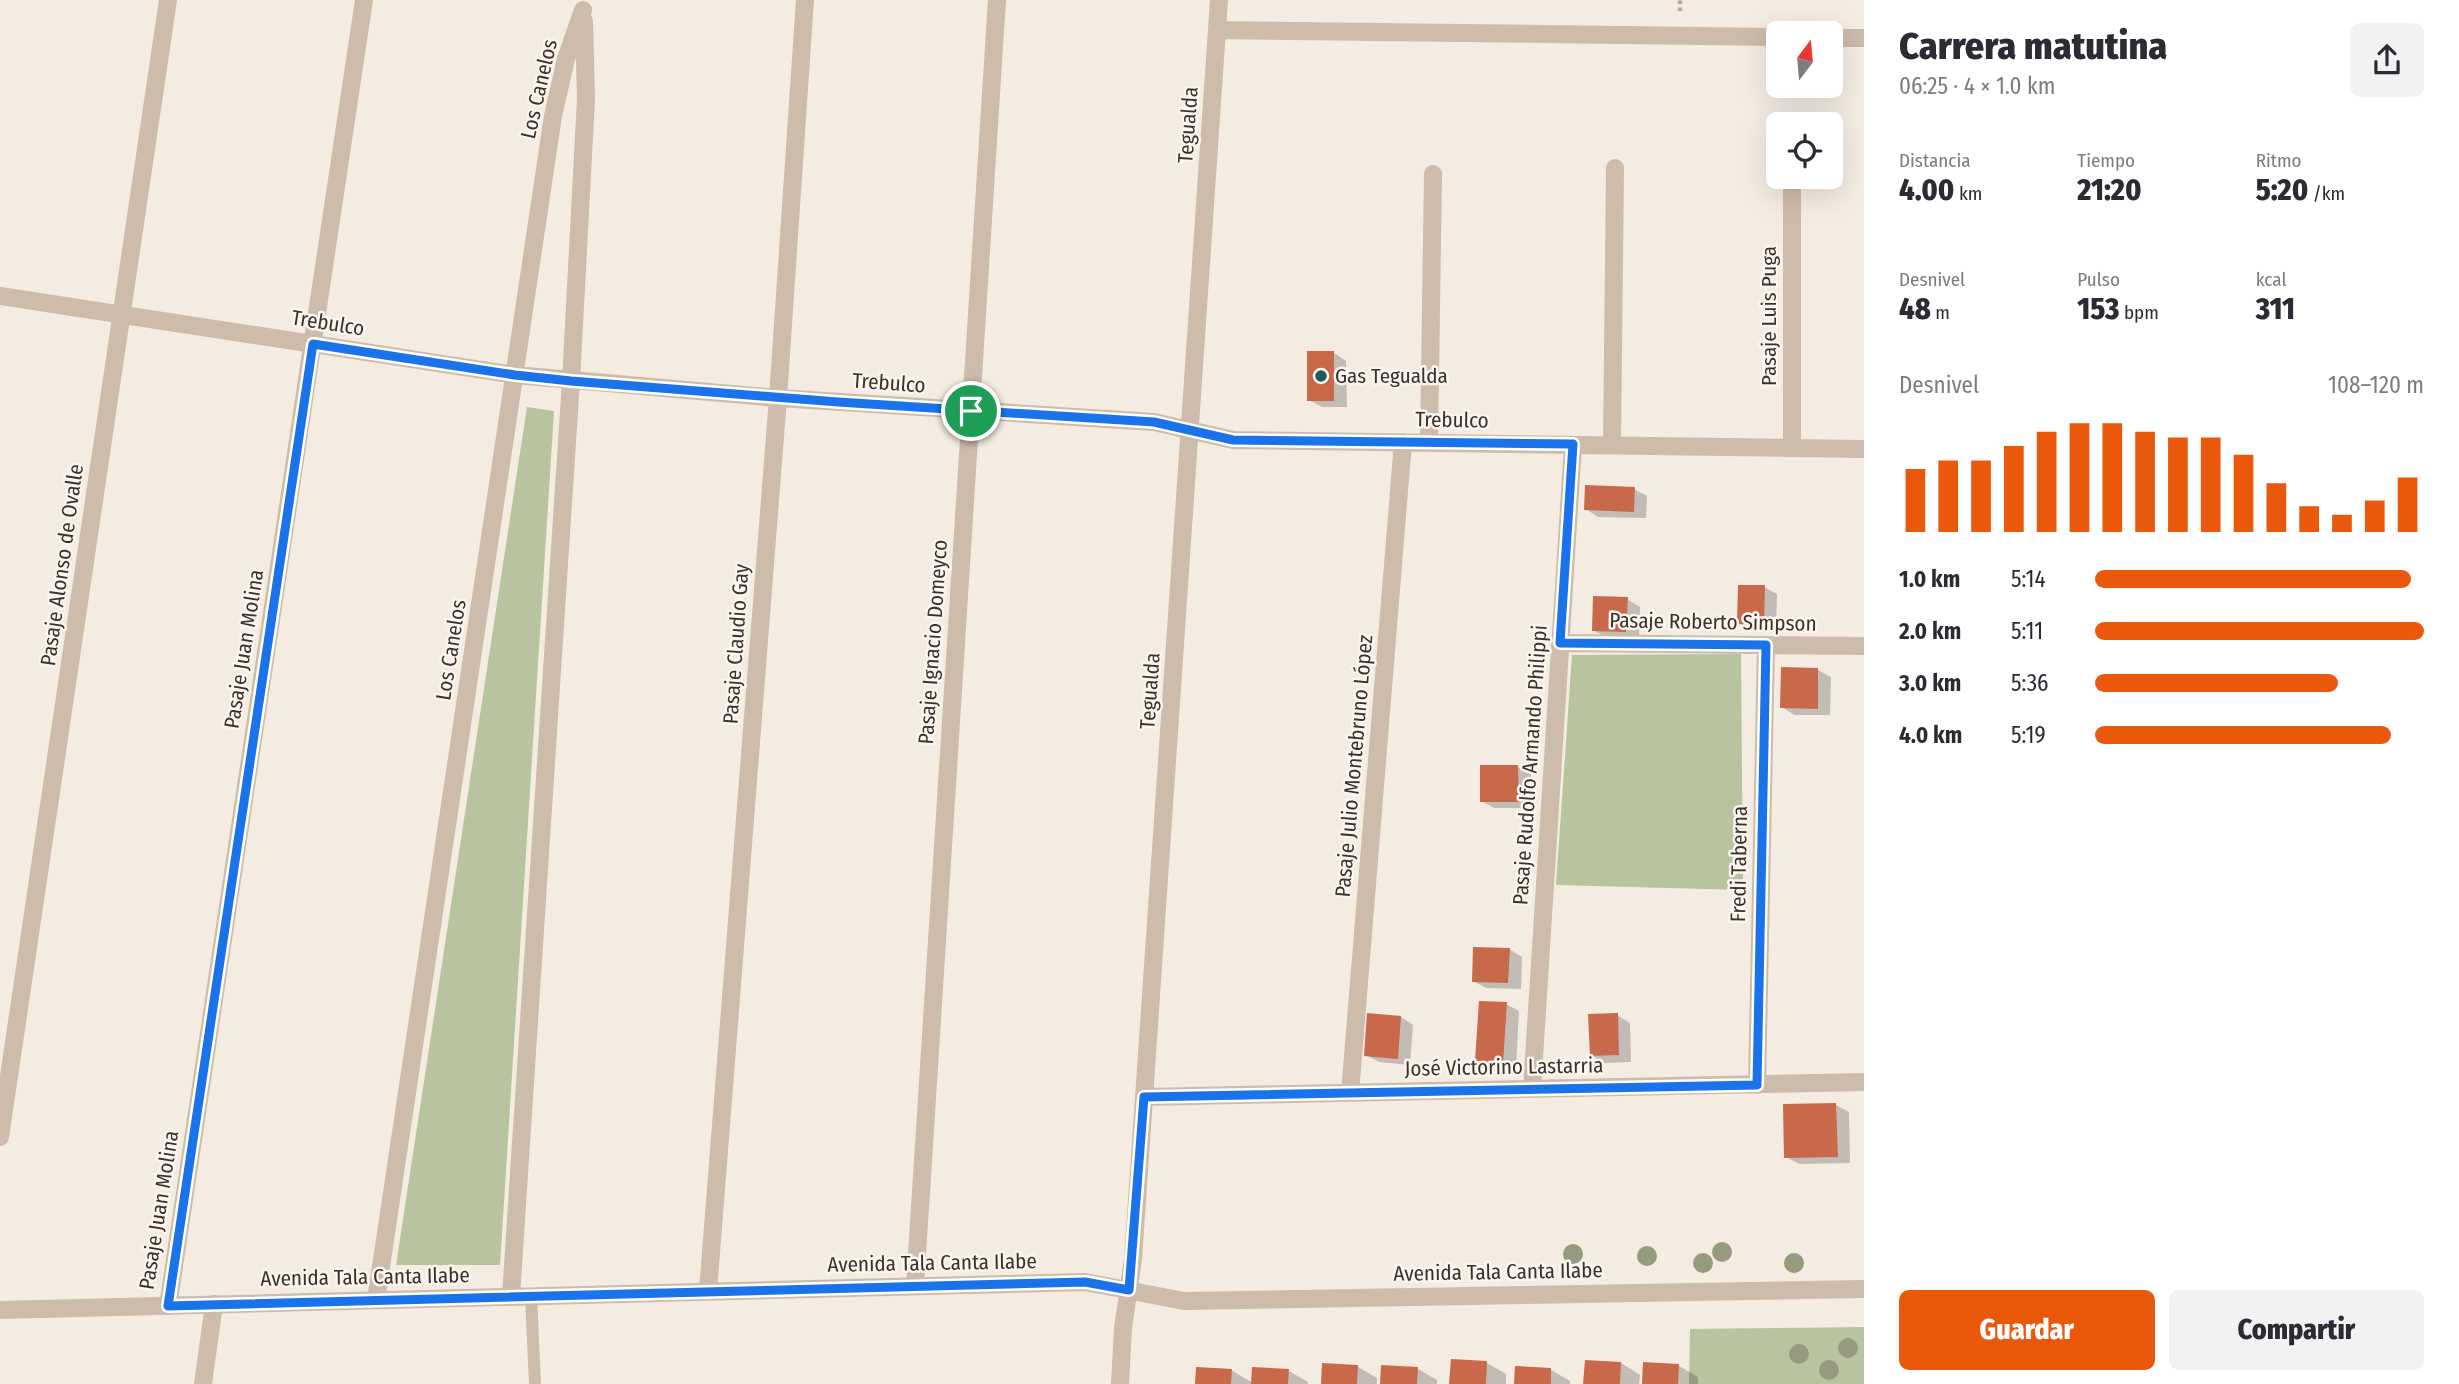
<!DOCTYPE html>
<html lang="es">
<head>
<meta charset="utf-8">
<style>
  :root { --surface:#fff; --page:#f2f2f3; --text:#2b2b33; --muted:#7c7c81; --accent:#ea580c }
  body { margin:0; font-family:"Fira Sans Condensed",sans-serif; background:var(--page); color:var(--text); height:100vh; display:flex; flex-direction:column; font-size:26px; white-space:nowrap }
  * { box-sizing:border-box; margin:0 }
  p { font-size:23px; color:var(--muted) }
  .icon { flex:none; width:38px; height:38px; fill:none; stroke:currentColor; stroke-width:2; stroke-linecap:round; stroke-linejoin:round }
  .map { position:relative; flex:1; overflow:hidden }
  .details { display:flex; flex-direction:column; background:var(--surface); width:595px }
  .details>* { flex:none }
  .needle { width:46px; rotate:16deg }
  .controls { position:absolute; left:1766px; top:21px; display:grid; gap:14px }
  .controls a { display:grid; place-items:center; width:77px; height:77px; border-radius:10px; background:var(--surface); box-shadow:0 7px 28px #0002; font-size:35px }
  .pin { position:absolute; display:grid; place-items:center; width:60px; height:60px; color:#fff; margin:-30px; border:4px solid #fff; border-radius:50%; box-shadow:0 2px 7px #0007 }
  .round { display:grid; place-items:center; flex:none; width:74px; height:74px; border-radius:10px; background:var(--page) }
  .overview { display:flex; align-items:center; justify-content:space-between; height:119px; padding:0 35px }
  h1 { font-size:38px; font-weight:800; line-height:52px }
  .metrics { display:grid; grid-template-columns:repeat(3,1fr); gap:10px; height:119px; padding:7px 35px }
  .metrics div { display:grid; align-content:center }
  .metrics b { font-size:30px; font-weight:800 }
  .metrics small { font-size:19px; font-weight:400 }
  .metrics p { font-size:19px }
  .chart { height:196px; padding:14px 35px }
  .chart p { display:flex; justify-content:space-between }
  .chart svg { width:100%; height:126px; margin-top:7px; stroke:var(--accent); stroke-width:6 }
  .button { display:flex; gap:14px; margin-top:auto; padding:14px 35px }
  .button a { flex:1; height:80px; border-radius:10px; background:var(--accent); color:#fff; font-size:28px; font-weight:800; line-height:80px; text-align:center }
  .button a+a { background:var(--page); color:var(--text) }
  ul { padding:0 35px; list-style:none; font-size:23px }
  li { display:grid; grid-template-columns:112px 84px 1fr; align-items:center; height:52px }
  li i { height:18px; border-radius:9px; background:var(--accent) }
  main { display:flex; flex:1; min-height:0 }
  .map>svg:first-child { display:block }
</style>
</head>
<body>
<main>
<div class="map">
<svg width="1864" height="1384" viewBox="0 0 1864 1384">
  <rect width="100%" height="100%" fill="#f4ebe1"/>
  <!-- green -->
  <path fill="#b8c4a0" d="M 527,407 L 554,411 L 500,1265 L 396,1265 Z
    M 1741,654 L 1743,890 L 1556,885 L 1572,655 Z
    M 1864,1327 L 1864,1384 L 1689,1384 L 1690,1329 Z"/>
  <!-- shadow -->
  <path fill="#0003" d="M 1334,353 L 1346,361 L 1347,407 L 1322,407 L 1309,400 Z
    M 1634,489 L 1647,496 L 1646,518 L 1598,517 L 1586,509 Z
    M 1764,587 L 1777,594 L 1776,631 L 1752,631 L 1739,623 Z
    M 1627,599 L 1640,607 L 1639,638 L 1606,637 L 1593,630 Z
    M 1818,670 L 1831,677 L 1830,715 L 1794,715 L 1782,707 Z
    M 1518,767 L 1531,774 L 1531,808 L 1494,808 L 1481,801 Z
    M 1509,949 L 1522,957 L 1521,989 L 1486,988 L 1473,981 Z
    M 1506,1004 L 1519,1011 L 1516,1069 L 1490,1067 L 1477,1060 Z
    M 1617,1015 L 1630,1023 L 1631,1062 L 1604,1063 L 1591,1055 Z
    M 1401,1017 L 1413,1025 L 1410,1065 L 1379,1062 L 1366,1055 Z
    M 1836,1105 L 1849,1112 L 1850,1163 L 1799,1164 L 1786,1157 Z
    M 1487,1363 L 1506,1374 L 1506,1384 L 1451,1384 Z
    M 1621,1363 L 1640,1375 L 1639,1384 L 1585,1384 Z
    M 1324,1365 L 1358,1367 L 1377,1378 L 1377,1384 L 1323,1384 Z
    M 1679,1366 L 1698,1377 L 1698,1384 L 1643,1384 Z
    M 1418,1369 L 1437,1380 L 1437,1384 L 1382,1384 Z
    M 1231,1370 L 1253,1383 L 1289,1371 L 1308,1382 L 1308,1384 L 1196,1384 Z
    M 1551,1370 L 1570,1381 L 1570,1384 L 1516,1384 Z"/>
  <!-- building -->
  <path fill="#c8694b" d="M 1307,351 L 1334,351 L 1334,401 L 1307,401 Z
    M 1585,485 L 1635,487 L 1634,512 L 1584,510 Z
    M 1738,585 L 1765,585 L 1764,625 L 1737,624 Z
    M 1593,596 L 1628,597 L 1626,632 L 1592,631 Z
    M 1781,667 L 1818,668 L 1818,709 L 1780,708 Z
    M 1480,765 L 1518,765 L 1519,802 L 1480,802 Z
    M 1473,947 L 1510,948 L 1508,983 L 1472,982 Z
    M 1479,1001 L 1507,1002 L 1503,1063 L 1475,1061 Z
    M 1367,1013 L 1401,1016 L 1398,1059 L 1364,1056 Z
    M 1618,1013 L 1619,1055 L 1590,1056 L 1588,1014 Z
    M 1836,1103 L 1838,1157 L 1784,1158 L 1783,1104 Z
    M 1451,1359 L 1487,1361 L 1486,1384 L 1449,1384 Z
    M 1585,1360 L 1621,1362 L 1620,1384 L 1583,1384 Z
    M 1643,1362 L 1679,1364 L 1678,1384 L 1642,1384 Z
    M 1322,1363 L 1358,1365 L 1357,1384 L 1321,1384 Z
    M 1381,1365 L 1418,1367 L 1417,1384 L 1380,1384 Z
    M 1515,1366 L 1551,1368 L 1551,1384 L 1514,1384 Z
    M 1196,1367 L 1232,1369 L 1231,1384 L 1195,1384 Z
    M 1252,1367 L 1289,1369 L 1288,1384 L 1251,1384 Z"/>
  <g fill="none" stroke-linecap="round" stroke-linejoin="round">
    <!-- path -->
    <path stroke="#b9a596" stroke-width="4.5" stroke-dasharray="3.5 3.5" stroke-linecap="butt" d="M 1680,11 L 1680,0"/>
    <!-- service -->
    <path stroke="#cdbbac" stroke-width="12" d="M 531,1296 L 535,1384"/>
    <!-- minor -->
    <path stroke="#cdbbac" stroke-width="18" d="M 1217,30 L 1778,37
      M 1830,38 L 1864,38
      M 0,296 L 515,375 L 778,398 L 1154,422 L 1233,440 L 1864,449
      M 1429,443 L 1433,174
      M 1612,445 L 1615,168
      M 1792,447 L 1792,184
      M 1560,643 L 1864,646
      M 1757,1085 L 1766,645
      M 1532,1089 L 1573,445
      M 1350,1093 L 1403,442
      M 1145,1097 L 1864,1082
      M 0,1137 L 168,0
      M 915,1286 L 997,0
      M 708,1291 L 778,398 L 805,0
      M 511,1296 L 571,381 L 586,99 L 584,21
      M 376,1300 L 553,116 L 566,59 L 583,10
      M 168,1306 L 364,0
      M 203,1384 L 214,1304
      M 1120,1384 L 1123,1328 L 1133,1259 L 1219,0"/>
    <!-- tertiary -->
    <path stroke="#cdbbac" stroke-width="18" d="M 0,1310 L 1085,1282 L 1184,1301 L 1864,1289"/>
  </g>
  <!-- trees -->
  <g fill="#969b7f">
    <circle cx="1722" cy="1252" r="10"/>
    <circle cx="1573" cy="1254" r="10"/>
    <circle cx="1647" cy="1256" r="10"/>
    <circle cx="1703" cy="1263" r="10"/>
    <circle cx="1794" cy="1263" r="10"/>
    <circle cx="1848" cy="1348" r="10"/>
    <circle cx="1799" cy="1354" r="10"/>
    <circle cx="1829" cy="1370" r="10"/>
  </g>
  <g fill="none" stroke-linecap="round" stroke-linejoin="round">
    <defs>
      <path id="route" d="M 313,344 L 515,375 L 571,381 L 838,402 L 1154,422 L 1233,440 L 1573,444 L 1560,643 L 1766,645 L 1757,1085 L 1144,1097 L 1129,1290 L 1085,1282 L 168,1306 Z"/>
    </defs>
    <!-- route casing -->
    <use href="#route" stroke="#fff" stroke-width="14"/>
    <!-- route -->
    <use href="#route" stroke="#1a73e8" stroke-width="9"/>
  </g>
  <!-- markers -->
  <circle fill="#1f5a5e" stroke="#fbf5ee" stroke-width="2.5" cx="1321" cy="376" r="7"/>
  <g text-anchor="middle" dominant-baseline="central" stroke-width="5" stroke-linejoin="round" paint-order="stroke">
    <!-- street labels -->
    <g font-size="21" fill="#3b302b" stroke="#fbf5ee">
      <text transform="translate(539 89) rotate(-77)">Los Canelos</text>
      <text transform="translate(1188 125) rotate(-86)">Tegualda</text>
      <text transform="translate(1769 316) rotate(-90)">Pasaje Luis Puga</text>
      <text transform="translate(328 323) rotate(9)">Trebulco</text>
      <text transform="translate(889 383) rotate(4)">Trebulco</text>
      <text transform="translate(1452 420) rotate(1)">Trebulco</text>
      <text transform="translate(62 565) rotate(-82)">Pasaje Alonso de Ovalle</text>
      <text transform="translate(1713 622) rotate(1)">Pasaje Roberto Simpson</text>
      <text transform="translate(933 642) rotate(-86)">Pasaje Ignacio Domeyco</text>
      <text transform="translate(736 644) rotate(-86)">Pasaje Claudio Gay</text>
      <text transform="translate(244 649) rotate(-81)">Pasaje Juan Molina</text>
      <text transform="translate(451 650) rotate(-81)">Los Canelos</text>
      <text transform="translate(1150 691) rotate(-86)">Tegualda</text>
      <text transform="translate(1530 765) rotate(-86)">Pasaje Rudolfo Armando Philippi</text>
      <text transform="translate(1354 766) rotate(-85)">Pasaje Julio Montebruno López</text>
      <text transform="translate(1739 864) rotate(-89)">Fredi Taberna</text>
      <text transform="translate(1504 1067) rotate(-1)">José Victorino Lastarria</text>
      <text transform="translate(159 1210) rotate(-81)">Pasaje Juan Molina</text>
      <text transform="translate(932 1263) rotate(-1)">Avenida Tala Canta Ilabe</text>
      <text transform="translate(1498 1272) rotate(-1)">Avenida Tala Canta Ilabe</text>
      <text transform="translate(365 1277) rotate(-1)">Avenida Tala Canta Ilabe</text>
    </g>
    <!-- poi labels -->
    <g font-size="21" fill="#3b302b" stroke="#fbf5ee" text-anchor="start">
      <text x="1335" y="376">Gas Tegualda</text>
    </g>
  </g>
</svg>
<div class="controls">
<a><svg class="needle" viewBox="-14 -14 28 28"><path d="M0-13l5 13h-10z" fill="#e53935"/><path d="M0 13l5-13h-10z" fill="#7c7c81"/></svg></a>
<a><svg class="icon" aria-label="locate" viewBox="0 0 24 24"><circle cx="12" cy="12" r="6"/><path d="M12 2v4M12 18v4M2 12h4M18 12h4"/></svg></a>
</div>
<div class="pin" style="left:971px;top:411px;background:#1e9e55"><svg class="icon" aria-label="arrive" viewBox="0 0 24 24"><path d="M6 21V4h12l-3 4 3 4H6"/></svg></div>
</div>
<section class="details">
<div class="overview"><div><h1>Carrera matutina</h1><p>06:25 · 4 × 1.0 km</p></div><a class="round"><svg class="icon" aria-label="share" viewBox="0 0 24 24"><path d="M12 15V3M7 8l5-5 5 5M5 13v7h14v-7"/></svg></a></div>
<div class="metrics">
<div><p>Distancia</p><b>4.00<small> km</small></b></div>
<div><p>Tiempo</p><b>21:20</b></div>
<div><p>Ritmo</p><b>5:20<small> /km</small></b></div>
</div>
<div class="metrics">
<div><p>Desnivel</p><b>48<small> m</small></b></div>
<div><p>Pulso</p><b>153<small> bpm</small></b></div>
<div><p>kcal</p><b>311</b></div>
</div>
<div class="chart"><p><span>Desnivel</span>108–120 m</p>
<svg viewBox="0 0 160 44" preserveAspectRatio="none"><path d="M5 44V22M15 44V19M25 44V19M35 44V14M45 44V9M55 44V6M65 44V6M75 44V9M85 44V11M95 44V11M105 44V17M115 44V27M125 44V35M135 44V38M145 44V33M155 44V25"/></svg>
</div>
<ul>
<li><b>1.0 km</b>5:14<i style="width:96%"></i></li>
<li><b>2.0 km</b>5:11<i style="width:100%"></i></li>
<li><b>3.0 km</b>5:36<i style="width:74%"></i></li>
<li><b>4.0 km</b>5:19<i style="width:90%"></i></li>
</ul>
<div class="button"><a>Guardar</a><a>Compartir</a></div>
</section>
</main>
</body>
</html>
